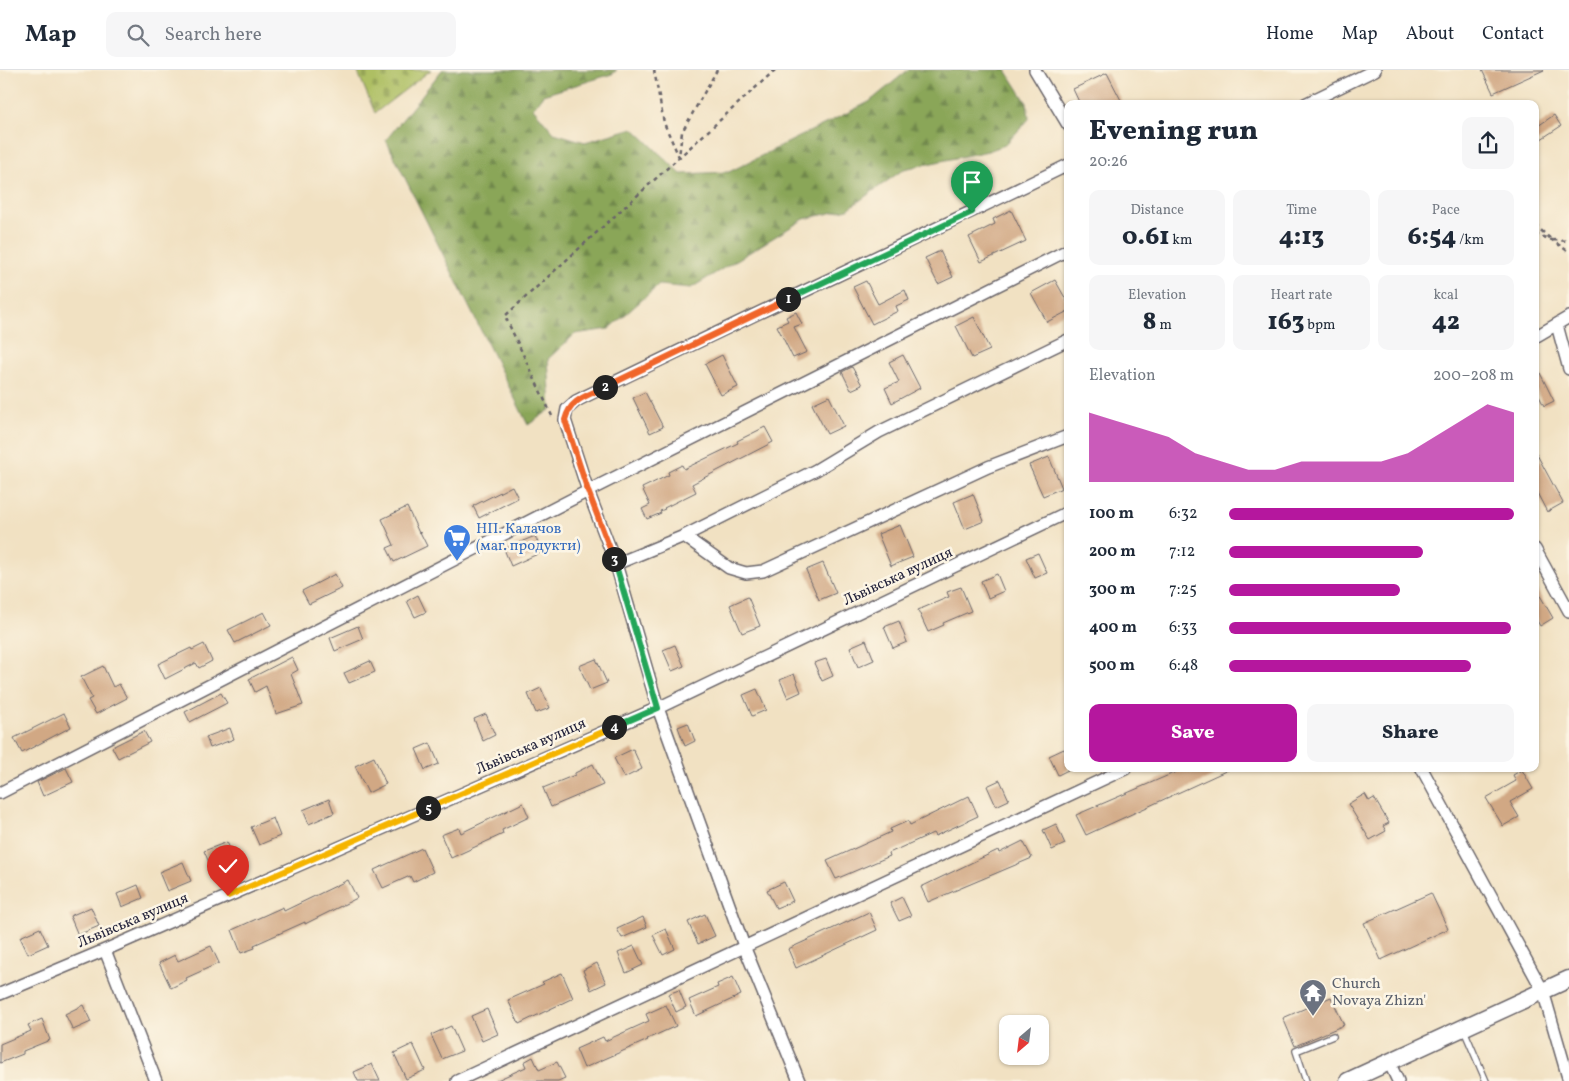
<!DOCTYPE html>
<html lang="en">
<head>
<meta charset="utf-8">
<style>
  :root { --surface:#fff; --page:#f6f6f7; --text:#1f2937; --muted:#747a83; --line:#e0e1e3; --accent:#b5179e }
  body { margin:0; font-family:Vollkorn,serif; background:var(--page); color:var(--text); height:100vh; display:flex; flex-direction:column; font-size:19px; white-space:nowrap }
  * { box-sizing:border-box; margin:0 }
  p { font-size:16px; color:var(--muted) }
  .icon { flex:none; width:28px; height:28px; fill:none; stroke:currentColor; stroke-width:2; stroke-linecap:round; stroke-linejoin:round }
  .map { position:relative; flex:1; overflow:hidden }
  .side { position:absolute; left:1064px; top:30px; width:475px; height:672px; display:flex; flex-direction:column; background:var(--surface); border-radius:10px; box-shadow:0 1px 4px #0004 }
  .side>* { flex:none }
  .needle { width:32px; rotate:208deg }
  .controls { position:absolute; left:999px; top:945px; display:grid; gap:10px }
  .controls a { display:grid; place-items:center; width:50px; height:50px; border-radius:10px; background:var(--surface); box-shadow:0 1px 4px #0004; font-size:25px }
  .pin { position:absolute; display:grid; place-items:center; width:42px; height:42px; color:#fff; margin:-51px -21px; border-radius:50% 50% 50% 0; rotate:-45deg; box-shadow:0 0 5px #0007 }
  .pin .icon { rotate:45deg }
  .km { position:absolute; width:25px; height:25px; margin:-12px; border-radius:50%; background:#222; color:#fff; font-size:14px; line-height:25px; text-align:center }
  .round { display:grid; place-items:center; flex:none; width:52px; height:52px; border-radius:10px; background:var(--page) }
  .headline { display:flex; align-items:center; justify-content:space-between; height:85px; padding:0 25px }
  h1 { font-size:28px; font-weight:800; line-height:38px }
  .figures { display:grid; grid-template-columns:repeat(3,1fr); gap:8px; height:85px; padding:5px 25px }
  .figures div { display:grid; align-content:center; border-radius:10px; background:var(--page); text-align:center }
  .figures b { font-size:25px; font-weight:800 }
  .figures small { font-size:14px; font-weight:400 }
  .figures p { font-size:14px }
  .chart { height:140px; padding:10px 25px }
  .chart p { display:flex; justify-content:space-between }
  .chart svg { width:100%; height:90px; margin-top:5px; fill:var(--accent); opacity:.7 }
  .cta { display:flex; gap:10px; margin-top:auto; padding:10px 25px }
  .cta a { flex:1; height:58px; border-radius:10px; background:var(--accent); color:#fff; font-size:20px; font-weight:800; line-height:58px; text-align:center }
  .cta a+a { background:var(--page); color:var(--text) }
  ul { padding:0 25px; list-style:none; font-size:16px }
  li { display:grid; grid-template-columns:80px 60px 1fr; align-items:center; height:38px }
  li i { height:12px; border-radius:6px; background:var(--accent) }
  header { display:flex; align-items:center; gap:30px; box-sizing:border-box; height:70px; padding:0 25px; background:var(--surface); border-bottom:1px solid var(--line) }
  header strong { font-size:24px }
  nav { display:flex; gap:28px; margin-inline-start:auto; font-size:18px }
  .search { width:350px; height:45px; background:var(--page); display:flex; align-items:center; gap:12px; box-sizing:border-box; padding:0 18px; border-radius:10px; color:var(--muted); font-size:19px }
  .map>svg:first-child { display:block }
</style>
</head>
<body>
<header>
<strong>Map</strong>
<div class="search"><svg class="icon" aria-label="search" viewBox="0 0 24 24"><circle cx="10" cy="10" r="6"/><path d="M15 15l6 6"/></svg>Search here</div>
<nav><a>Home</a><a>Map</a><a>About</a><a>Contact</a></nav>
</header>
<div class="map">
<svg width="1569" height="1011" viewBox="0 0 1569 1011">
  <defs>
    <pattern id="forest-firs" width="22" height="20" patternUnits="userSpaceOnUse" patternTransform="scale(1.25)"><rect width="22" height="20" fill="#8aa659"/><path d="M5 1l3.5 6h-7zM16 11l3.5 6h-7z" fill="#70874b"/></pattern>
    <pattern id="cemetery-stones" width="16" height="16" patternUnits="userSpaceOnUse" patternTransform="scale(1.25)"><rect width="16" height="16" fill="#aebf63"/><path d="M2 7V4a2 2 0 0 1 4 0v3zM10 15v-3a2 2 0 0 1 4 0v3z" fill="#95a457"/></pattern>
  </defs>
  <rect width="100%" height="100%" fill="#fcf5e5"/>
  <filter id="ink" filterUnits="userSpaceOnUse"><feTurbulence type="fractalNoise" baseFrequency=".02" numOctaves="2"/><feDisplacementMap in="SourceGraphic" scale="10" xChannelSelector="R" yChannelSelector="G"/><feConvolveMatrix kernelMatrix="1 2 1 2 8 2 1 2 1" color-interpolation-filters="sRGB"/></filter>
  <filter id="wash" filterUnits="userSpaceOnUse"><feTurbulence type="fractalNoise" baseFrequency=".0096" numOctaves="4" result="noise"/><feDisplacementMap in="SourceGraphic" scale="20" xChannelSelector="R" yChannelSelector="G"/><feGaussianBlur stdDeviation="1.12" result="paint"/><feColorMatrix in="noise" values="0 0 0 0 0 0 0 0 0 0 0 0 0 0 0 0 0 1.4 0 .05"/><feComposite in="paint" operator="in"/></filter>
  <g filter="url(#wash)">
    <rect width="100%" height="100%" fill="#f1e1c2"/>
    <!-- forest -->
    <path fill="url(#forest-firs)" stroke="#56644a" d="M 442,0 L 617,0 L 612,4 L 543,25 L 533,38 L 554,63 L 585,72 L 633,58 L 681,104 L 729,102 L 869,32 L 908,0 L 1006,0 L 1027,33 L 1029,49 L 1005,75 L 988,81 L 904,99 L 848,139 L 804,149 L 691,218 L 659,215 L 609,259 L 575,264 L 548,289 L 551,339 L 528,355 L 386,70 Z"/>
    <!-- cemetery -->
    <path fill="url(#cemetery-stones)" stroke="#68704f" d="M 357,0 L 431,0 L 375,43 Z"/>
    <g id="blocks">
      <!-- building -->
      <path fill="#d1a884" d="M 1482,0 L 1544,0 L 1493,23 Z
        M 1107,3 L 1123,34 L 1080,34 L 1073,19 Z
        M 1554,45 L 1561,56 L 1535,73 L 1535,58 Z
        M 1011,140 L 1026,171 L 981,192 L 969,167 L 995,154 L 993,149 Z
        M 940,181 L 953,207 L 938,214 L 925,188 Z
        M 1055,210 L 1068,233 L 1068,241 L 1047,252 L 1031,223 Z
        M 866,211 L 878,234 L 905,220 L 909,230 L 896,236 L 898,241 L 872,254 L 853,217 Z
        M 796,242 L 802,254 L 794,257 L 807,282 L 793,288 L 777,256 L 788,251 L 786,247 Z
        M 974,247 L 990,280 L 972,288 L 956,256 Z
        M 722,285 L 738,317 L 721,325 L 705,294 Z
        M 903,285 L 920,318 L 892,333 L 885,318 L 899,312 L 889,292 Z
        M 1535,293 L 1554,331 L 1544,336 L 1535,318 Z
        M 852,297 L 862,315 L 851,320 L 842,302 Z
        M 645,322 L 663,357 L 650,363 L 633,328 Z
        M 829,326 L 844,356 L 827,364 L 812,334 Z
        M 765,357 L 773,372 L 692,414 L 696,422 L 664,438 L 665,439 L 660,441 L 661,443 L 647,449 L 642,439 L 650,435 L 642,418 L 669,405 L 668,402 L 682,395 L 684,399 L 738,373 L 737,371 Z
        M 1535,381 L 1563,433 L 1547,442 L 1535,419 Z
        M 1049,387 L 1062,418 L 1043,426 L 1029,395 Z
        M 512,416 L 518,428 L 479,448 L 473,436 Z
        M 973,424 L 984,451 L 965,459 L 954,432 Z
        M 407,437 L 419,463 L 420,462 L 427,476 L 394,492 L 387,478 L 394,475 L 382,449 Z
        M 900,455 L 913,487 L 891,496 L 878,464 Z
        M 535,466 L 542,482 L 511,496 L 504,479 Z
        M 1038,483 L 1047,503 L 1035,508 L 1026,488 Z
        M 823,493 L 836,523 L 819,530 L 806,500 Z
        M 335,504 L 342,518 L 309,534 L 302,521 Z
        M 997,504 L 1004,521 L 988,528 L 981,511 Z
        M 961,517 L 971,541 L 943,553 L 944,555 L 928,562 L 918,540 L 949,527 L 947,522 Z
        M 1535,517 L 1553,548 L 1540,556 L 1535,547 Z
        M 418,525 L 426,542 L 415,547 L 407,531 Z
        M 748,527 L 760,556 L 742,563 L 730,535 Z
        M 264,542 L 271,555 L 235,573 L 228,560 Z
        M 899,551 L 907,572 L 893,578 L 884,557 Z
        M 358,556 L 363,569 L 335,581 L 330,568 Z
        M 866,570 L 874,590 L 858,597 L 850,577 Z
        M 204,574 L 212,591 L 199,598 L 196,593 L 165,609 L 158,594 L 191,578 L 192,580 Z
        M 675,575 L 684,596 L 672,601 L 663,580 Z
        M 292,587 L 298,600 L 291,604 L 303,635 L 276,644 L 266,616 L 255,622 L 249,609 Z
        M 596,589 L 607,613 L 590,620 L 579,596 Z
        M 826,589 L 833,606 L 822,611 L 814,593 Z
        M 370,591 L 375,602 L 349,613 L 344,603 Z
        M 103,596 L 113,617 L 119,614 L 127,628 L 96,644 L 88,630 L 92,628 L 81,607 Z
        M 794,604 L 801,622 L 788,628 L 780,610 Z
        M 541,618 L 550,638 L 536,643 L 528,624 Z
        M 757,619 L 766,640 L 752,646 L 743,625 Z
        M 221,623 L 227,633 L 190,652 L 185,642 Z
        M 64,643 L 71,657 L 22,683 L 14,668 Z
        M 486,644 L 495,665 L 483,671 L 474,649 Z
        M 688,653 L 695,671 L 685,676 L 678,657 Z
        M 230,658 L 234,669 L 210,678 L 206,667 Z
        M 144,661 L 150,672 L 118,688 L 112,677 Z
        M 430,673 L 439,694 L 425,700 L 416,679 Z
        M 633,679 L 642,699 L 624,708 L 614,688 Z
        M 1064,679 L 1068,687 L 1068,700 L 1058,705 L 1049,686 Z
        M 374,687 L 386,714 L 368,723 L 355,696 Z
        M 593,694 L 603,715 L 551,737 L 543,718 L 575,705 L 575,703 Z
        M 66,698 L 73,712 L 43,726 L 37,712 Z
        M 1183,699 L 1230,699 L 1086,765 L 1076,745 Z
        M 1522,700 L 1533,719 L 1510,732 L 1519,747 L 1503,756 L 1486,728 L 1516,711 L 1513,705 Z
        M 1000,710 L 1009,730 L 996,736 L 987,716 Z
        M 1365,724 L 1369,731 L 1374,728 L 1389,753 L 1383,756 L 1386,761 L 1370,770 L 1348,734 Z
        M 969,726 L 978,746 L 935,766 L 933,763 L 889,783 L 890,786 L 836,809 L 827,791 L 891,762 L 890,759 L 908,751 L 910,755 Z
        M 329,729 L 334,743 L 309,754 L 303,740 Z
        M 523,733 L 529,747 L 502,760 L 503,764 L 451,788 L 441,765 L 459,758 L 461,763 Z
        M 273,748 L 280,766 L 259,775 L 251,757 Z
        M 1056,754 L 1065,774 L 1052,780 L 1043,760 Z
        M 1023,771 L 1032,788 L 928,832 L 921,817 L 998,780 L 999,783 Z
        M 227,772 L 234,788 L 211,797 L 204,781 Z
        M 422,778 L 433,802 L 413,812 L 410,806 L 383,818 L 374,800 Z
        M 183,792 L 191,811 L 167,821 L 159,802 Z
        M 348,810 L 357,828 L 305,854 L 305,852 L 254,875 L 255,878 L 241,883 L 232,860 L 283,837 L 284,841 Z
        M 784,812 L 793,831 L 776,838 L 767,820 Z
        M 138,815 L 143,828 L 122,837 L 117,824 Z
        M 1431,823 L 1448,859 L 1381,890 L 1364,853 Z
        M 902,827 L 911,846 L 899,851 L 890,833 Z
        M 91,837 L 99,856 L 78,865 L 70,846 Z
        M 869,842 L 877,860 L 796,898 L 788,879 Z
        M 705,844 L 715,866 L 698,874 L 688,852 Z
        M 643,847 L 647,857 L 622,868 L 617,859 Z
        M 40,858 L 48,875 L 28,884 L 20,867 Z
        M 666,859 L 675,879 L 663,885 L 653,865 Z
        M 211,876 L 219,893 L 186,908 L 187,910 L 171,918 L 159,893 L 175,885 L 178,891 Z
        M 634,876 L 643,895 L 626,903 L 618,883 Z
        M 597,893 L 606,913 L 591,920 L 583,900 Z
        M 562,903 L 573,928 L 519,954 L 508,930 L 544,914 L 542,912 Z
        M 733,907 L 741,925 L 696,946 L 689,930 L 718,917 L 717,914 Z
        M 679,920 L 686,937 L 676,942 L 668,924 Z
        M 1331,927 L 1344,955 L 1295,976 L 1283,948 Z
        M 83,935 L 91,952 L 73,960 L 65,944 Z
        M 666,935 L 676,956 L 647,969 L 648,970 L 584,998 L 576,979 L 603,967 L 605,971 L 649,951 L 646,944 Z
        M 487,939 L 498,964 L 482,971 L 471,946 Z
        M 42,949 L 50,970 L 23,981 L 23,984 L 0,993 L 0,974 L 31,961 L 28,955 Z
        M 451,956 L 462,981 L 442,989 L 431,965 Z
        M 413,974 L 425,1000 L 406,1009 L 394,983 Z
        M 533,987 L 539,1000 L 557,992 L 565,1008 L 558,1011 L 495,1011 L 526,997 L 524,992 Z
        M 372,994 L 380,1011 L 358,1011 L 354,1002 Z"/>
    </g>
  </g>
  <g filter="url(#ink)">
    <use href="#blocks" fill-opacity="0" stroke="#6a656a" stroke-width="1"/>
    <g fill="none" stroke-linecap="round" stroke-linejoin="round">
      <defs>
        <path id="lane" d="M 1464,960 L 1486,1011
          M 1306,1011 L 1296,981 L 1333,966"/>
        <path id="street" d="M 1035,0 L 1068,55
          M 1305,34 L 1375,0
          M 1557,255 L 1569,299
          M 1535,267 L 1569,247
          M 684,466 L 729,498 L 746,503 L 763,501 L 988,397 L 1068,366
          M 1535,479 L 1569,541
          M 616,494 L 684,466 L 816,400 L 879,362 L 1068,270
          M 1422,699 L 1543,921 L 1569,1011
          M 0,723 L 588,421 L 1068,180
          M 105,880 L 156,1011
          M 0,924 L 105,880 L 658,638 L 1068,442
          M 1389,992 L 1398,1011
          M 457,1011 L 1125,699
          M 799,1011 L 744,876 L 658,638 L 616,494 L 588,421 L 565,350 L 567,339 L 576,331 C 739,251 904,175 1068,95"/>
        <path id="secondary" d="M 1348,1011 L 1569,909"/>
      </defs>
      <!-- lane casing -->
      <use href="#lane" stroke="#6a656a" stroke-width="8"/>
      <!-- street casing -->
      <use href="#street" stroke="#6a656a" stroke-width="14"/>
      <!-- secondary casing -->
      <use href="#secondary" stroke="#6a656a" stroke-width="19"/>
      <!-- path -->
      <path stroke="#6a656a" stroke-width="2.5" stroke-dasharray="4 4" stroke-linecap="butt" d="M 654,0 L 664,53 L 679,87 L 682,62 L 717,0
        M 1535,155 L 1552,170 L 1569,171
        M 1535,164 L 1552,170 L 1569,182
        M 552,346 L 505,246 L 775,0"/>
      <!-- lane -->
      <use href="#lane" stroke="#fff" stroke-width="5.5"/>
      <!-- street -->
      <use href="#street" stroke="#fff" stroke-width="11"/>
      <!-- secondary -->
      <use href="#secondary" stroke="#fff" stroke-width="16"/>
    </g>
  </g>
  <g fill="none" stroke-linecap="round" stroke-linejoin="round" filter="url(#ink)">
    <defs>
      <path id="split-1" d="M 788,229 L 972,142"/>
      <path id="split-2" d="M 605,317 L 788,229"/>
      <path id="split-3" d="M 605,317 C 587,326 570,329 565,350 L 588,421 L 614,489"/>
      <path id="split-4" d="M 614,657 L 658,638 L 614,489"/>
      <path id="split-5" d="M 428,738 L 614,657"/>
      <path id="split-6" d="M 228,826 L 428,738"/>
    </defs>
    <!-- split-1 casing -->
    <use href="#split-1" stroke="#fff" stroke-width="10"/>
    <!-- split-2 casing -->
    <use href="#split-2" stroke="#fff" stroke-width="10"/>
    <!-- split-3 casing -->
    <use href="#split-3" stroke="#fff" stroke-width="10"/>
    <!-- split-4 casing -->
    <use href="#split-4" stroke="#fff" stroke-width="10"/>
    <!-- split-5 casing -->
    <use href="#split-5" stroke="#fff" stroke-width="10"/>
    <!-- split-6 casing -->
    <use href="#split-6" stroke="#fff" stroke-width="10"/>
    <!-- split-1 -->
    <use href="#split-1" stroke="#22a559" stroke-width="6"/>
    <!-- split-2 -->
    <use href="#split-2" stroke="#f0652b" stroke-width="6"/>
    <!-- split-3 -->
    <use href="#split-3" stroke="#f0652b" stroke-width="6"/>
    <!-- split-4 -->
    <use href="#split-4" stroke="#22a559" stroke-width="6"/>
    <!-- split-5 -->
    <use href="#split-5" stroke="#f5b400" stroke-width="6"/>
    <!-- split-6 -->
    <use href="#split-6" stroke="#f5b400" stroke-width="6"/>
  </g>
  <!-- icons -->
  <defs>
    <symbol id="supermarket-pin" viewBox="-11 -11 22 30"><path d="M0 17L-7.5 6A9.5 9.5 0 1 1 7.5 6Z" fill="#3f7fe0" stroke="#fcf5e5"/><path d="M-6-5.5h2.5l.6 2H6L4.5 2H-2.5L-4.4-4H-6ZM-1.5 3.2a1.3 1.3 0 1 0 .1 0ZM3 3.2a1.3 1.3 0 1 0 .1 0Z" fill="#fff"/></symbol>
    <symbol id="temple-pin" viewBox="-11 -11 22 30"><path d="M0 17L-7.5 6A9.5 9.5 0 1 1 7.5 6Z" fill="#6b7280" stroke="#fcf5e5"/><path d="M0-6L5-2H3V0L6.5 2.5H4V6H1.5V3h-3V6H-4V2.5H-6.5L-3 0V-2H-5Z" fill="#fff"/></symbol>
  </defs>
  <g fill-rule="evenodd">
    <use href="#supermarket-pin" x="441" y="452" width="32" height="43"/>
    <use href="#temple-pin" x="1297" y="907" width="32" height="43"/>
  </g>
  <g text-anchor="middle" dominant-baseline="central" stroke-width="5" stroke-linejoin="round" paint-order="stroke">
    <!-- shop labels -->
    <g font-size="15" fill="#366cbe" stroke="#fcf5e5" text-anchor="start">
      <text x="476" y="459">НП. Калачов<tspan x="476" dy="17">(маг. продукти)</tspan></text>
    </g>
    <!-- street labels -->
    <g font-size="15" fill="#22223b" stroke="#fcf5e5">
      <text transform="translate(898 507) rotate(-25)">Львівська вулиця</text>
      <text transform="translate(531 677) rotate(-24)">Львівська вулиця</text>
      <text transform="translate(133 851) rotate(-23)">Львівська вулиця</text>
    </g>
    <!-- worship labels -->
    <g font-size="15" fill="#5b616d" stroke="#fcf5e5" text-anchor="start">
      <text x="1332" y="914">Church<tspan x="1332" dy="17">Novaya Zhizn'</tspan></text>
    </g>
  </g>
</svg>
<div class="controls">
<a><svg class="needle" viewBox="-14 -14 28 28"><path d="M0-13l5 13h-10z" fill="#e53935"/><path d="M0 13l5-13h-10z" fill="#747a83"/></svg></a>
</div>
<div class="pin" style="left:972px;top:142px;background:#1e9e55"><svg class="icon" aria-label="arrive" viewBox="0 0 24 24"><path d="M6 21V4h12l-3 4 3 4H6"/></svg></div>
<div class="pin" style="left:228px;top:826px;background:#d93025"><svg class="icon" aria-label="check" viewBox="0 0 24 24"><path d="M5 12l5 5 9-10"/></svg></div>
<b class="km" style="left:788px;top:229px">1</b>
<b class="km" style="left:605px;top:317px">2</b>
<b class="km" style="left:614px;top:489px">3</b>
<b class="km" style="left:614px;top:657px">4</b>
<b class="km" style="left:428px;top:738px">5</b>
<section class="side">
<div class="headline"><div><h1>Evening run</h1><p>20:26</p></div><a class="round"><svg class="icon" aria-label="share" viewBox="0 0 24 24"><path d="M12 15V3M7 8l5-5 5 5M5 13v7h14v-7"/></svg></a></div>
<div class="figures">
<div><p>Distance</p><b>0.61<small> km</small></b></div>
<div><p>Time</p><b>4:13</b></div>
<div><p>Pace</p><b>6:54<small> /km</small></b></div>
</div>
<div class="figures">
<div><p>Elevation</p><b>8<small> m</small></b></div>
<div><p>Heart rate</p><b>163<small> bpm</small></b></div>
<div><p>kcal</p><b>42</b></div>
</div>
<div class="chart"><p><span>Elevation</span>200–208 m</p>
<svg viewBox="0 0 160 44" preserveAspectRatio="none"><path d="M0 44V10L10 14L20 18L30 22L40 30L50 34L60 38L70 38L80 34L90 34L100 34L110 34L120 30L130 22L140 14L150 6L160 10V44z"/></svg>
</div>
<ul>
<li><b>100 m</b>6:32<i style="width:100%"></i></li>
<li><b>200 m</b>7:12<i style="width:68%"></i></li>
<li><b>300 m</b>7:25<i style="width:60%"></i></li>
<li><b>400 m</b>6:33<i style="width:99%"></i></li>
<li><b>500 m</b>6:48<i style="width:85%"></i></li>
</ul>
<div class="cta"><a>Save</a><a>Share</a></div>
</section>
</div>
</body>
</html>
